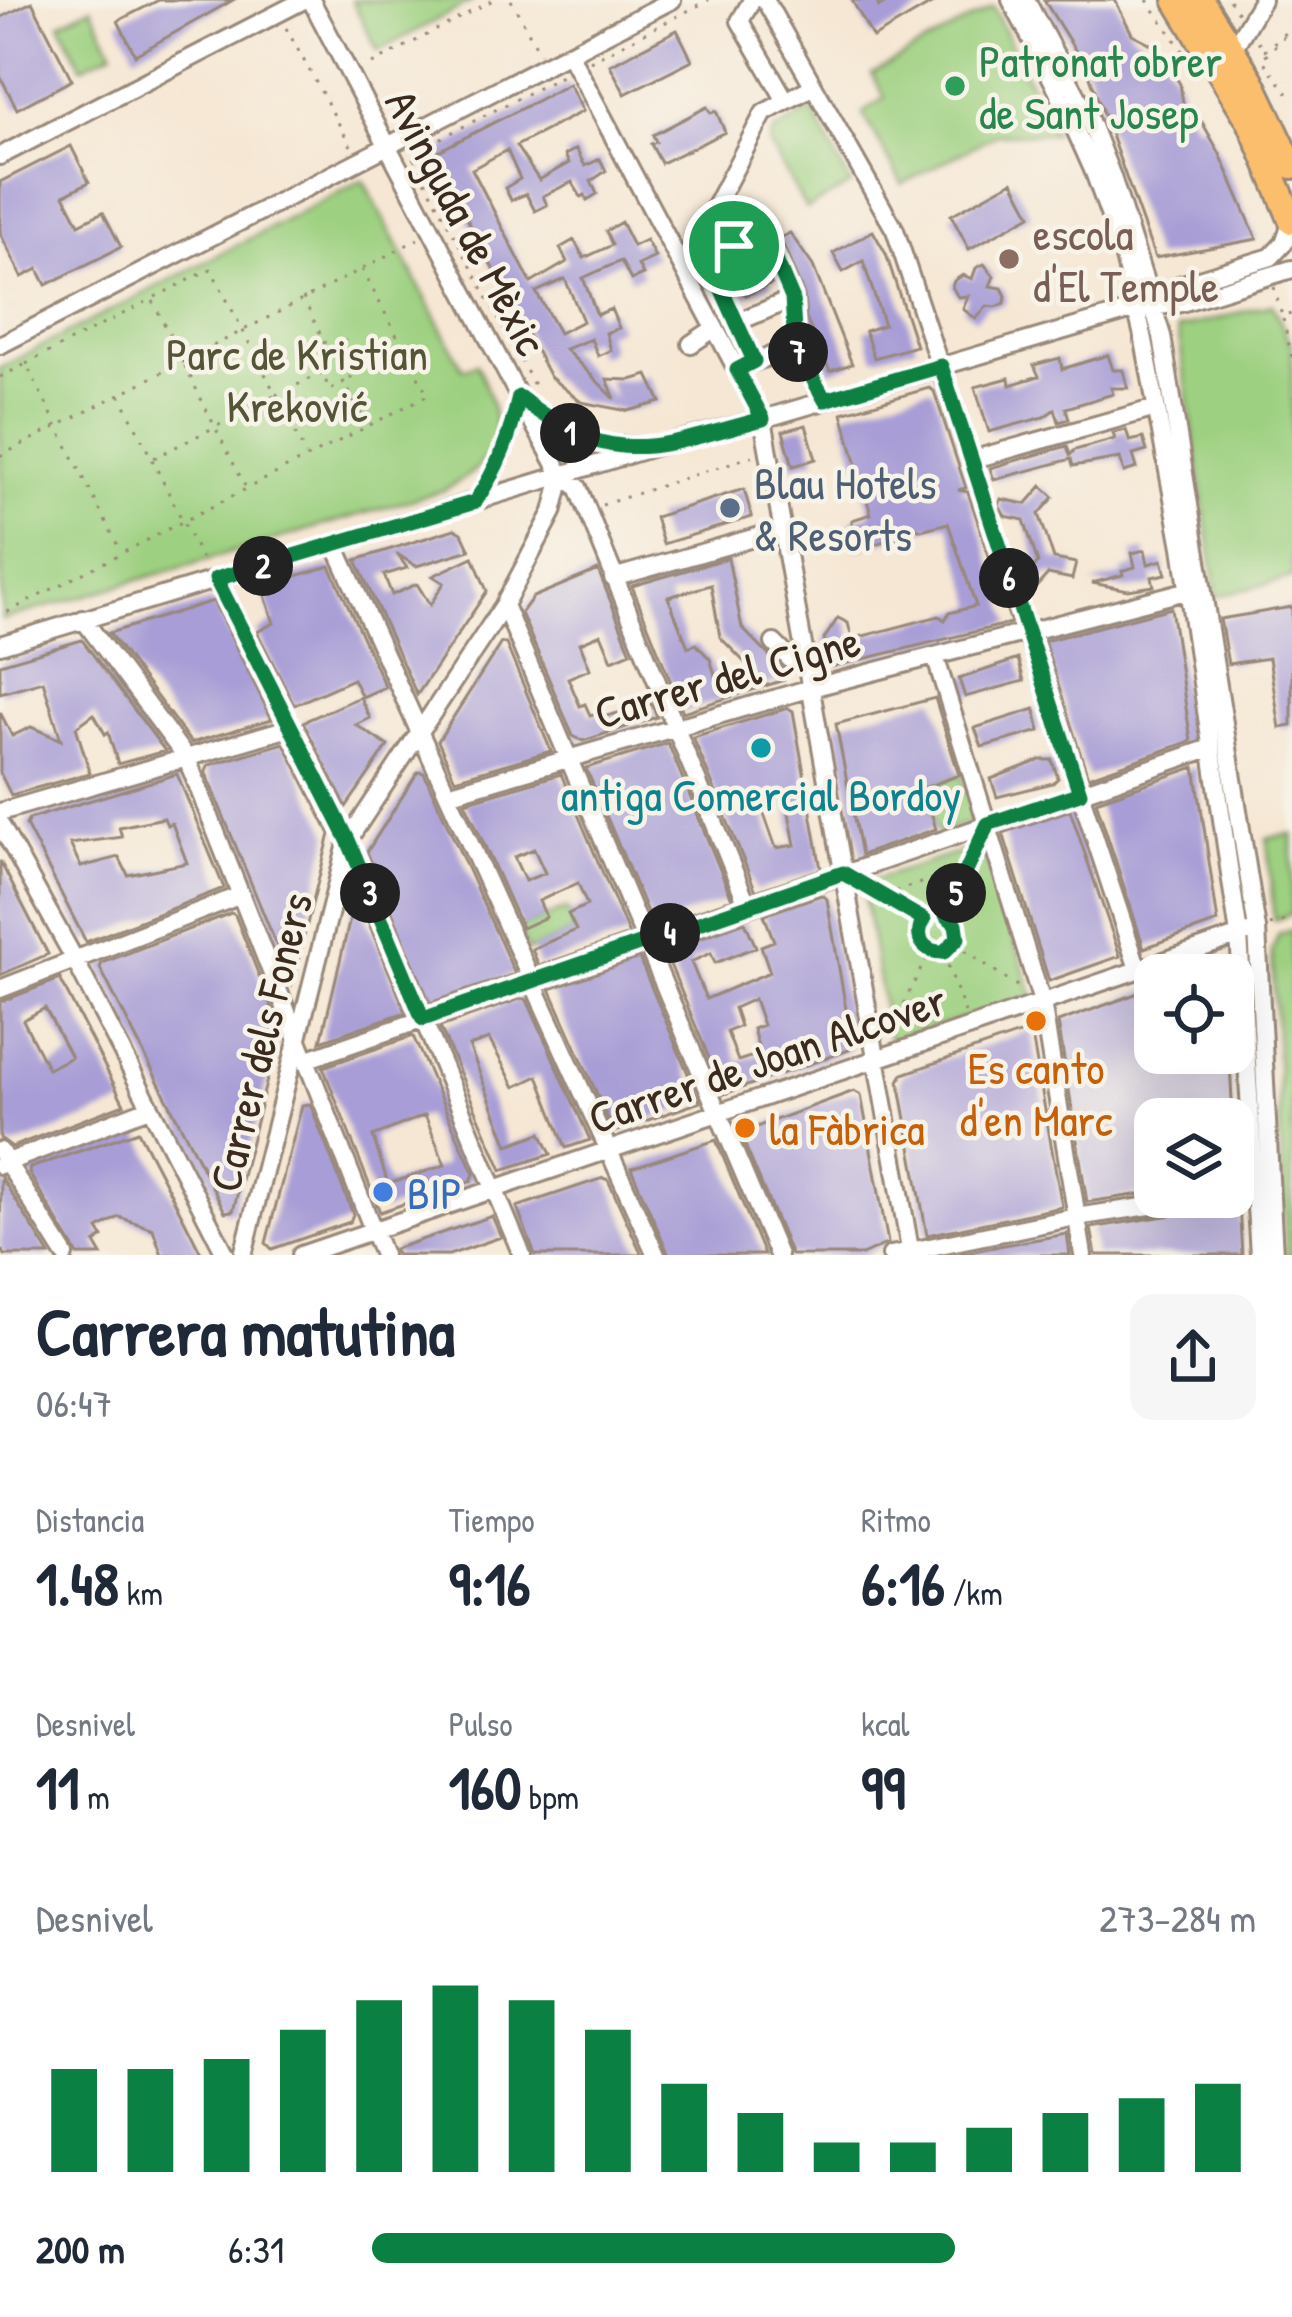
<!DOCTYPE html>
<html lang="es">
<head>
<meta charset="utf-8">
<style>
  :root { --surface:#fff; --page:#f6f6f7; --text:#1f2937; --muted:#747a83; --accent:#0b8043 }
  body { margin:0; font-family:"Patrick Hand",sans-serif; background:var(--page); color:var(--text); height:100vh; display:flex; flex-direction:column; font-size:45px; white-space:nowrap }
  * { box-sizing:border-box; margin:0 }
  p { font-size:39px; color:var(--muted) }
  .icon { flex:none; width:66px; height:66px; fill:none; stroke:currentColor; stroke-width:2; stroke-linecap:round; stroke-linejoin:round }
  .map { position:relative; height:1255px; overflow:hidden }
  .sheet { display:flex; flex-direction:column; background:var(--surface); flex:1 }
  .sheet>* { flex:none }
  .tools { position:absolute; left:1134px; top:954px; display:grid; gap:24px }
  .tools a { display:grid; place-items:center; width:120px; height:120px; border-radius:24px; background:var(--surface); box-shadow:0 12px 48px #0002; font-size:60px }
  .pin { position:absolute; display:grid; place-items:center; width:102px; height:102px; color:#fff; margin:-51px; border:6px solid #fff; border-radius:50%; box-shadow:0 3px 12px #0007 }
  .km { position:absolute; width:60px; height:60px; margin:-30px; border-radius:50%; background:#222; color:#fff; font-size:33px; line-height:60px; text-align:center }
  .round { display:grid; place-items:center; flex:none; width:126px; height:126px; border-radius:24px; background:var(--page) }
  .overview { display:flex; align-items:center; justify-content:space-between; height:204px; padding:0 36px }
  h1 { font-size:66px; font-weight:700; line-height:90px }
  .stats { display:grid; grid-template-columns:repeat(3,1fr); gap:18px; height:204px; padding:12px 36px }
  .stats div { display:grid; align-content:center }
  .stats b { font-size:60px; font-weight:700 }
  .stats small { font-size:33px; font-weight:400 }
  .stats p { font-size:33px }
  .chart { height:336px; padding:24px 36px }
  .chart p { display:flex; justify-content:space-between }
  .chart svg { width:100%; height:216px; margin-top:12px; stroke:var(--accent); stroke-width:6 }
  ul { padding:0 36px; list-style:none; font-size:39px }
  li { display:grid; grid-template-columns:192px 144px 1fr; align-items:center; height:90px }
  li i { height:30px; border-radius:15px; background:var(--accent) }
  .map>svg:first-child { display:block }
</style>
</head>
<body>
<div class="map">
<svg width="1292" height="1255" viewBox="0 0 1292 1255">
  <rect width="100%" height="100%" fill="#f7f3e8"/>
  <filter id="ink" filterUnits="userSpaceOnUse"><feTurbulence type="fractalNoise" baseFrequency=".00833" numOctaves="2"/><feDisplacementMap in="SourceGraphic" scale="24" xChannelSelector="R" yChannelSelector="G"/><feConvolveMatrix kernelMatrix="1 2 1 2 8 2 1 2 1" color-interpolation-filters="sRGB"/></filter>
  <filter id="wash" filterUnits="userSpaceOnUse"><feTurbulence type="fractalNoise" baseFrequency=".004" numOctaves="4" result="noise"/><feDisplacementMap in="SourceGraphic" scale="48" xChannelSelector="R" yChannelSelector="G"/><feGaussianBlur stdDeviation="2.7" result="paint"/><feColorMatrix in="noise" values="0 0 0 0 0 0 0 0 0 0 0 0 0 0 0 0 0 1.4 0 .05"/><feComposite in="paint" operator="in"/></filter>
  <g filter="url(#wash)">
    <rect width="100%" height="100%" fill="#f6e7d4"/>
    <!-- green -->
    <path fill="#9dd080" stroke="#6c7d4f" stroke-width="3" d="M 352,0 L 474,0 L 378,51 Z
      M 91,7 L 113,51 L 82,67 L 60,23 Z
      M 993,7 L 1054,133 L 996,134 L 902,184 L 863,113 L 885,97 L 872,74 Z
      M 812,110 L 851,185 L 806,209 L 770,145 L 773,133 Z
      M 363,180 L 463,369 L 477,364 C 502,426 510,455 444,490 L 2,620 L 0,368 Z
      M 1272,304 L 1292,346 L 1292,578 L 1217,596 L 1178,329 Z
      M 961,774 L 976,820 L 937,833 L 924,788 Z
      M 1292,834 L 1292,914 L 1274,920 L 1267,838 Z
      M 981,846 L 1034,997 L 889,1040 L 862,883 Z
      M 566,909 L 576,930 L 528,951 L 518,929 Z
      M 1292,930 L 1292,1255 L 1286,1255 L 1272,951 L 1279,934 Z"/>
    <g id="blocks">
      <!-- building -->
      <path fill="#a89dd6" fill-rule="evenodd" d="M 159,0 L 233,0 L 135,55 L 118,21 Z
        M 852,0 L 876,0 L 879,7 L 891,0 L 938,0 L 873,38 Z
        M 1044,0 L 1115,0 L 1132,34 L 1157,47 L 1180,84 L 1184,109 L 1197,126 L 1202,122 L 1220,154 L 1257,239 L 1155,258 L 1088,71 Z
        M 32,2 L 72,80 L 17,109 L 0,76 L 0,18 Z
        M 677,30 L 692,60 L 625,94 L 610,65 Z
        M 569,84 L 583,111 L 516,146 L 539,180 L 569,163 L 565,155 L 576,149 L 585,166 L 600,159 L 606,171 L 591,181 L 597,194 L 587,200 L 585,195 L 581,197 L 572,182 L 543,196 L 547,205 L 535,211 L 526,194 L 511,200 L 505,188 L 520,179 L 507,150 L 472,169 L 531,283 L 567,262 L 560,248 L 574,240 L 584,258 L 612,245 L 606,231 L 621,222 L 633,246 L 646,240 L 655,257 L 638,265 L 643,275 L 631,280 L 621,261 L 583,278 L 597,315 L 611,309 L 619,328 L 606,333 L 611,350 L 598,356 L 591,339 L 565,349 L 615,399 L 607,379 L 631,380 L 648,375 L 661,402 L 628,411 L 581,402 L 550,377 L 433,154 ZM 565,279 L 583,321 L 559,333 L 536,292 Z
        M 707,107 L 711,113 L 716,111 L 725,132 L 661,163 L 651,144 L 656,142 L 653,135 Z
        M 71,146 L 89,182 L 64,195 L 79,224 L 103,212 L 121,247 L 46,285 L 38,269 L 22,277 L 0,233 L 0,182 Z
        M 1013,181 L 1031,215 L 969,249 L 951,215 Z
        M 873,231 L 886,254 L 916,346 L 874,358 L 865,331 L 884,325 L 863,261 L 843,272 L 833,253 Z
        M 790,233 L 813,266 L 852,364 L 830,371 L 806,319 L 804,295 L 780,238 Z
        M 757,249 L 772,284 L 746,295 L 736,273 L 742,270 L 739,264 L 743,256 Z
        M 984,264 L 994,276 L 990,286 L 1002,288 L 1006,296 L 1005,303 L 996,307 L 987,306 L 976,319 L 963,309 L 968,296 L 958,297 L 952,287 L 954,281 L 963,275 L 972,279 L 976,268 Z
        M 1108,355 L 1113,370 L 1123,370 L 1128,388 L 1111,388 L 1113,394 L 1066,408 L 1069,419 L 1059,422 L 1055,409 L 1044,417 L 989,432 L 975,387 L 1009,378 L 1010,385 L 1039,376 L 1034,365 L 1060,358 L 1062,369 Z
        M 929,388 L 934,391 L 966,488 L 958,490 L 968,492 L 1011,623 L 831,667 L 824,639 L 838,618 L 848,623 L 852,639 L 939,616 L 945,620 L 949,613 L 976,606 L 948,523 L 921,530 L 915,527 L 912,533 L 858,549 L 854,549 L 851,539 L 852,520 L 871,514 L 842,413 Z
        M 806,425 L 816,459 L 793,466 L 783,431 Z
        M 1126,430 L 1130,441 L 1143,438 L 1147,451 L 1133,455 L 1137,468 L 1124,472 L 1120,458 L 1073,466 L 1071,459 L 994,480 L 990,468 L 1067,446 L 1070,455 L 1075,450 L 1115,439 L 1113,433 Z
        M 1042,486 L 1054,497 L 1039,514 L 1054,559 L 1076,563 L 1072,579 L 1048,574 L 1031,593 L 1024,581 L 1038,563 L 1024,520 L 1005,516 L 999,506 L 1001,499 L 1026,504 Z
        M 744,489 L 752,517 L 663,544 L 655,517 Z
        M 455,529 L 462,533 L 470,550 L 416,566 L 397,554 L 407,568 L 384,575 L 392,595 L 417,584 L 430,605 L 444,583 L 433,576 L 473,557 L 487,591 L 417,695 L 356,560 Z
        M 1145,550 L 1148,564 L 1162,560 L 1166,574 L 1152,577 L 1154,586 L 1128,590 L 1092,583 L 1123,575 L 1122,571 L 1135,567 L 1132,553 Z
        M 728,558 L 742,628 L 786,673 L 784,680 L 683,712 L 632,586 ZM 711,585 L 720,637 L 755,673 L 718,684 L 710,659 L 696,644 L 688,647 L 668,597 Z
        M 330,566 L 385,687 L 362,697 L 353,679 L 294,705 L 257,632 L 274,623 L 262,586 Z
        M 598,570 L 631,652 L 612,660 L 601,634 L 580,643 L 590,669 L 568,678 L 580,706 L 585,704 L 590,715 L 601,712 L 603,717 L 652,704 L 657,717 L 583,741 L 573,736 L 521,613 L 533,597 Z
        M 213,601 L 272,719 L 191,743 L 109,633 Z
        M 1292,607 L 1292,726 L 1280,728 L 1269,658 L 1228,664 L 1220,619 Z
        M 1171,608 L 1191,741 L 1088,777 L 1044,641 Z
        M 82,640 L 165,751 L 118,764 L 108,732 L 105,734 L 94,714 L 76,727 L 90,773 L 11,795 L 0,773 L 0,712 L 12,736 L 31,727 L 61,740 L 43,681 L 0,693 L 0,664 Z
        M 501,643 L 506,644 L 551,751 L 455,779 L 438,741 Z
        M 1018,659 L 1024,681 L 965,697 L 959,679 Z
        M 360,697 L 370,718 L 356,725 L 388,746 L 346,807 L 303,722 Z
        M 935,698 L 959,775 L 924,788 L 936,829 L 861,855 L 836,724 Z
        M 788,708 L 793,711 L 821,869 L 756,891 L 693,737 ZM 785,791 L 795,845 L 776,848 L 758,797 Z
        M 1035,709 L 1040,731 L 982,747 L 975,728 Z
        M 284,743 L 330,834 L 292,983 L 205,771 L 209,765 Z
        M 668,743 L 732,899 L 653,926 L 586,768 Z
        M 1040,760 L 1052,760 L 1058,778 L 1053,783 L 997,797 L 991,779 Z
        M 1195,767 L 1218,922 L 1144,948 L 1096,801 Z
        M 418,772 L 424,773 L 515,974 L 430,1003 L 367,852 Z
        M 177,774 L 224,888 L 86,942 L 26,825 L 29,819 ZM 164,818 L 167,825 L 172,823 L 187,863 L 128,875 L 119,857 L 81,867 L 70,844 L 122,837 L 119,827 Z
        M 561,774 L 629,935 L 539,966 L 532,949 L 576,930 L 568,914 L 587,905 L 578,883 L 539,901 L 546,917 L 522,928 L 465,802 ZM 534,849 L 545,873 L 525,881 L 514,857 Z
        M 1070,810 L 1120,956 L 1049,981 L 1003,833 Z
        M 0,861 L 48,954 L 0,975 Z
        M 821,895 L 827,899 L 852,1044 L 849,1050 L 724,1094 L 664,950 L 745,922 L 756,947 L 715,963 L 711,953 L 691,962 L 706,999 L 770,972 L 761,946 L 774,941 L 764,915 ZM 754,999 L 763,1025 L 753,1029 L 760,1054 L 738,1061 L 727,1032 L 740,1026 L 734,1008 Z
        M 355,898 L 358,898 L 406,1012 L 321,1041 Z
        M 231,913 L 235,915 L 280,1029 L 233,1211 L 225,1212 L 100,968 L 102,963 Z
        M 639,958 L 700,1102 L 614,1132 L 550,989 Z
        M 60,979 L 124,1104 L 12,1147 L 0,1138 L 0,1002 ZM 45,1008 L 71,1057 L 48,1069 L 23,1020 Z
        M 1155,987 L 1155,1053 L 1224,1053 L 1224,1064 L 1230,1064 L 1233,1119 L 1155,1119 L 1155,1192 L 1087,1202 L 1058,1022 Z
        M 523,998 L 527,1000 L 590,1140 L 566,1148 L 538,1076 L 515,1087 L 489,1039 L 469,1046 L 508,1145 L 541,1133 L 551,1154 L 502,1170 L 440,1027 Z
        M 1031,1030 L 1062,1207 L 927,1235 L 899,1081 L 903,1074 Z
        M 413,1036 L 474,1174 L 471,1181 L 380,1212 L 323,1067 ZM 425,1115 L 445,1165 L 388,1184 L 373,1136 Z
        M 854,1091 L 861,1095 L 888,1243 L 862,1255 L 791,1255 L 740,1133 Z
        M 310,1104 L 353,1214 L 350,1222 L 272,1249 L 266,1243 L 302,1105 Z
        M 138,1131 L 185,1221 L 202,1255 L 162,1255 L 153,1229 L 119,1217 L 98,1229 L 103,1237 L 95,1243 L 102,1255 L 78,1255 L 29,1173 L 30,1168 Z
        M 716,1140 L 764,1255 L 669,1255 L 631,1168 Z
        M 1,1177 L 50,1255 L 5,1255 L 0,1247 Z
        M 603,1178 L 608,1180 L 642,1255 L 535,1255 L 517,1207 Z
        M 1239,1204 L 1242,1255 L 1096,1255 L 1091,1228 Z
        M 492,1216 L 501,1237 L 449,1255 L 396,1255 L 394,1249 Z
        M 1067,1234 L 1070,1255 L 954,1255 L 1004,1245 Z"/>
    </g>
  </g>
  <g filter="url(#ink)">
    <use href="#blocks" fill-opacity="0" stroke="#988879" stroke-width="3"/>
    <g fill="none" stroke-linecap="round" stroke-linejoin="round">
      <defs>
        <path id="minor" d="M 311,0 L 519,397 L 562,476 L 578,487 L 748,906
          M 752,0 L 740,21 L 786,101
          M 765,0 L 895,230 L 1138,969
          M 1011,0 L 1057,89 L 1094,172 L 1122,250 L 1144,340 L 1182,547 L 1239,935 L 1259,1255
          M 1026,0 L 1088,116 L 1112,177 L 1162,336 L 1257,929 L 1274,1255
          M 569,53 L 763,419 L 911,1255
          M 1229,56 L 1262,0
          M 0,156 L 304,0
          M 683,267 L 764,113 L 812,87
          M 1154,304 L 1176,286 L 1271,257 L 1284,243 L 1292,220
          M 735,323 L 792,299
          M 691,344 L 715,328
          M 0,345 L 672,0
          M 754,361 L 718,281 L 733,246 L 764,232 L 792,299 L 795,347 L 825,400
          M 746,365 L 795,347
          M 526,403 C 562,431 592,447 638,446
          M 971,460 L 1156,408
          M 475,502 C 498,468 510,437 519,397
          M 335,545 L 656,1255
          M 613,578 L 781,530
          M 216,579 L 348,840 L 522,1255
          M 504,605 L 778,1255
          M 83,619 L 187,759 L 383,1255
          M 774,643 L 793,662 L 807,665
          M 0,645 L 657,446 L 763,419 L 1136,309 L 1181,303 L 1292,269
          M 935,656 L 1042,1002 L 1083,1255
          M 448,794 L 811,688 L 1186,591
          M 0,812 L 289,728
          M 0,824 L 75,960 L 226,1255
          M 0,989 L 241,895
          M 305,1060 L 1210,748
          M 0,1151 L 65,1255
          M 0,1165 L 149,1108
          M 243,1255 L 348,840 L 504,605 L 553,512 L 562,476
          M 301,1255 L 1249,932
          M 891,1255 L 1076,1217 L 1210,1197"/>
        <path id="highway" d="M 1176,0 L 1250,122 L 1292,221
          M 1201,0 L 1251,80 L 1292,166"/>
      </defs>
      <!-- minor casing -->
      <use href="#minor" stroke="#988879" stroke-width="22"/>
      <!-- highway casing -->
      <use href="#highway" stroke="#988879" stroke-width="30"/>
      <!-- path -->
      <path stroke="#988879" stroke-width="3" stroke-dasharray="3 9" stroke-linecap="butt" d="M 511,0 L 540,53
        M 1147,0 L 1191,62
        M 1229,0 L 1238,13
        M 286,28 L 351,146
        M 1284,36 L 1262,59 L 1292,99
        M 1258,41 L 1264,51 L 1292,27
        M 590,61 L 709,0
        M 372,64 L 493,0
        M 414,159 L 537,391
        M 413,160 L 422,148 L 565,74
        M 363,268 L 418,239
        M 1274,287 L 1282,316 L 1292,314
        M 155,297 L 211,269 L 276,395 L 322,373 L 330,390 L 344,382 L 366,424
        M 303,298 L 327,348
        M 1283,319 L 1292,358
        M 26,364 L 152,299 L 215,427 L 276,395 L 306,455
        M 320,370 L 313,357 L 345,341 L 361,373 L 345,381
        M 0,377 L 26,364 L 120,550
        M 120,395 L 202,560
        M 0,456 L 362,269 L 428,395 L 0,616
        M 154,458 L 215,427 L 245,486
        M 602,505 L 752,456
        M 863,885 L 922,919
        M 884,895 L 966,868
        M919 933a19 19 0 1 1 38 0a19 19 0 1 1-38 0Z
        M 947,914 L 978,846
        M 1270,925 L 1292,919
        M 955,944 L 1020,988
        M 944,954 L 965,1013
        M 887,1036 L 929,953"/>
      <!-- minor -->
      <use href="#minor" stroke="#fff" stroke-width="16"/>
      <!-- highway -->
      <use href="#highway" stroke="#fabe6d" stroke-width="24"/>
    </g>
  </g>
  <g fill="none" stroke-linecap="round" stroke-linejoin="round" filter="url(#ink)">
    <defs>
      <path id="route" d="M 764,232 L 792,298 L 795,347 L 825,400 L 941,366 L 1080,793 L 988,824 L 946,915 L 956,924 L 958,938 L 944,952 C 924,953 913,937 924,920 L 843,873 L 423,1019 L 348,840 L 216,579 L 475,502 C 498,468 510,437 519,397 C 614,472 656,447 763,419 L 737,370 L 754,361 L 718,281 L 734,246 Z"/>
    </defs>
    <!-- route casing -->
    <use href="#route" stroke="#fff" stroke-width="24"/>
    <!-- route -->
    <use href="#route" stroke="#0b8043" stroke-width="15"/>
  </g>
  <!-- markers -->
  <circle fill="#2e9e5b" stroke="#f7f3e8" stroke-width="4.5" cx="955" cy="86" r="12"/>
  <circle fill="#8d6e63" stroke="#f7f3e8" stroke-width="4.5" cx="1009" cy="259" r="12"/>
  <circle fill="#5c6f8a" stroke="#f7f3e8" stroke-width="4.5" cx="730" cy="508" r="12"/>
  <circle fill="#0f9aa8" stroke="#f7f3e8" stroke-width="4.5" cx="761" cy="748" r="12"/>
  <g fill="#e8710a" stroke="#f7f3e8" stroke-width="4.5">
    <circle cx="1036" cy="1021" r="12"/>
    <circle cx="745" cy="1128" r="12"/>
  </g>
  <circle fill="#3f7fe0" stroke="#f7f3e8" stroke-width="4.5" cx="383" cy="1192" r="12"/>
  <g text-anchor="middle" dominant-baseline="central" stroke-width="9" stroke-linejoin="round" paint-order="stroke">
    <!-- leisure labels -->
    <g font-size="45" fill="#27864d" stroke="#f7f3e8" text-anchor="start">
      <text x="979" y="60">Patronat obrer<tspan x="979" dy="52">de Sant Josep</tspan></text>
    </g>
    <!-- street labels -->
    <g font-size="45" fill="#3b2a1e" stroke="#f7f3e8">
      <text transform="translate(467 222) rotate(62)">Avinguda de Mèxic</text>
      <text transform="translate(727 676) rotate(-16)">Carrer del Cigne</text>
      <text transform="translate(260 1042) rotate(-76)">Carrer dels Foners</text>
      <text transform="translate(767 1058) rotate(-19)">Carrer de Joan Alcover</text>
    </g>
    <!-- education labels -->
    <g font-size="45" fill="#785e54" stroke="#f7f3e8" text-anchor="start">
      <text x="1033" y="233">escola<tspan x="1033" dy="52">d'El Temple</tspan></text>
    </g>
    <!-- park labels -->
    <g font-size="45" fill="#545436" stroke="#f7f3e8">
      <text x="297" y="353">Parc de Kristian<tspan x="297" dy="52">Kreković</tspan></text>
    </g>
    <!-- service labels -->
    <g font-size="45" fill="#4e5e75" stroke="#f7f3e8" text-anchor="start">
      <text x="754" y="482">Blau Hotels<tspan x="754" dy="52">&amp; Resorts</tspan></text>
    </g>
    <!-- culture labels -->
    <g font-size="45" fill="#0d838f" stroke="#f7f3e8">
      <text x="761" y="794">antiga Comercial Bordoy</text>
    </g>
    <!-- food labels -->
    <g font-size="45" fill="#c56008" stroke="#f7f3e8">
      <text x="1036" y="1067">Es canto<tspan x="1036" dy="52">d'en Marc</tspan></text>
      <text x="769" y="1128" text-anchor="start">la Fàbrica</text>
    </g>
    <!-- shop labels -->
    <g font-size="45" fill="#366cbe" stroke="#f7f3e8" text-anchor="start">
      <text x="407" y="1192">BIP</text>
    </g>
  </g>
</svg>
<div class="tools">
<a><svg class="icon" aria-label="locate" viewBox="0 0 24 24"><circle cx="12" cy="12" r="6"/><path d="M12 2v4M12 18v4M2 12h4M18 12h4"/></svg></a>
<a><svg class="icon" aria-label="layers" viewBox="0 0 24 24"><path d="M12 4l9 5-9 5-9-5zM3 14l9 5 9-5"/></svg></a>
</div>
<div class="pin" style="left:734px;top:246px;background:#1e9e55"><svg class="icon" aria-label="arrive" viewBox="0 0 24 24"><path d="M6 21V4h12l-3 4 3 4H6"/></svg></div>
<b class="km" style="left:570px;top:433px">1</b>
<b class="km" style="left:263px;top:566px">2</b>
<b class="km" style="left:370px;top:893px">3</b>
<b class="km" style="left:670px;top:933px">4</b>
<b class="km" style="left:956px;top:893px">5</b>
<b class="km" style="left:1009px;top:578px">6</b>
<b class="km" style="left:798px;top:352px">7</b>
</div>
<section class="sheet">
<div class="overview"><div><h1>Carrera matutina</h1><p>06:47</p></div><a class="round"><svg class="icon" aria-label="share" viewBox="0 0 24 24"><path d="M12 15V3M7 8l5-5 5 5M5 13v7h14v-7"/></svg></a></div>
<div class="stats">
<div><p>Distancia</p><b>1.48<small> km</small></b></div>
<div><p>Tiempo</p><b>9:16</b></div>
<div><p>Ritmo</p><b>6:16<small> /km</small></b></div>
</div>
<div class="stats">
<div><p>Desnivel</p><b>11<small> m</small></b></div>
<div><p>Pulso</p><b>160<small> bpm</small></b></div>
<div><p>kcal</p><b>99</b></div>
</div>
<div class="chart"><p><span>Desnivel</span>273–284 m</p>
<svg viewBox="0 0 160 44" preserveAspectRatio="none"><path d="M5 44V23M15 44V23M25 44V21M35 44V15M45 44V9M55 44V6M65 44V9M75 44V15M85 44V26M95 44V32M105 44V38M115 44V38M125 44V35M135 44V32M145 44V29M155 44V26"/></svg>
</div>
<ul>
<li><b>200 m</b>6:31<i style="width:66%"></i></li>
</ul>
</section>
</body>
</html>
